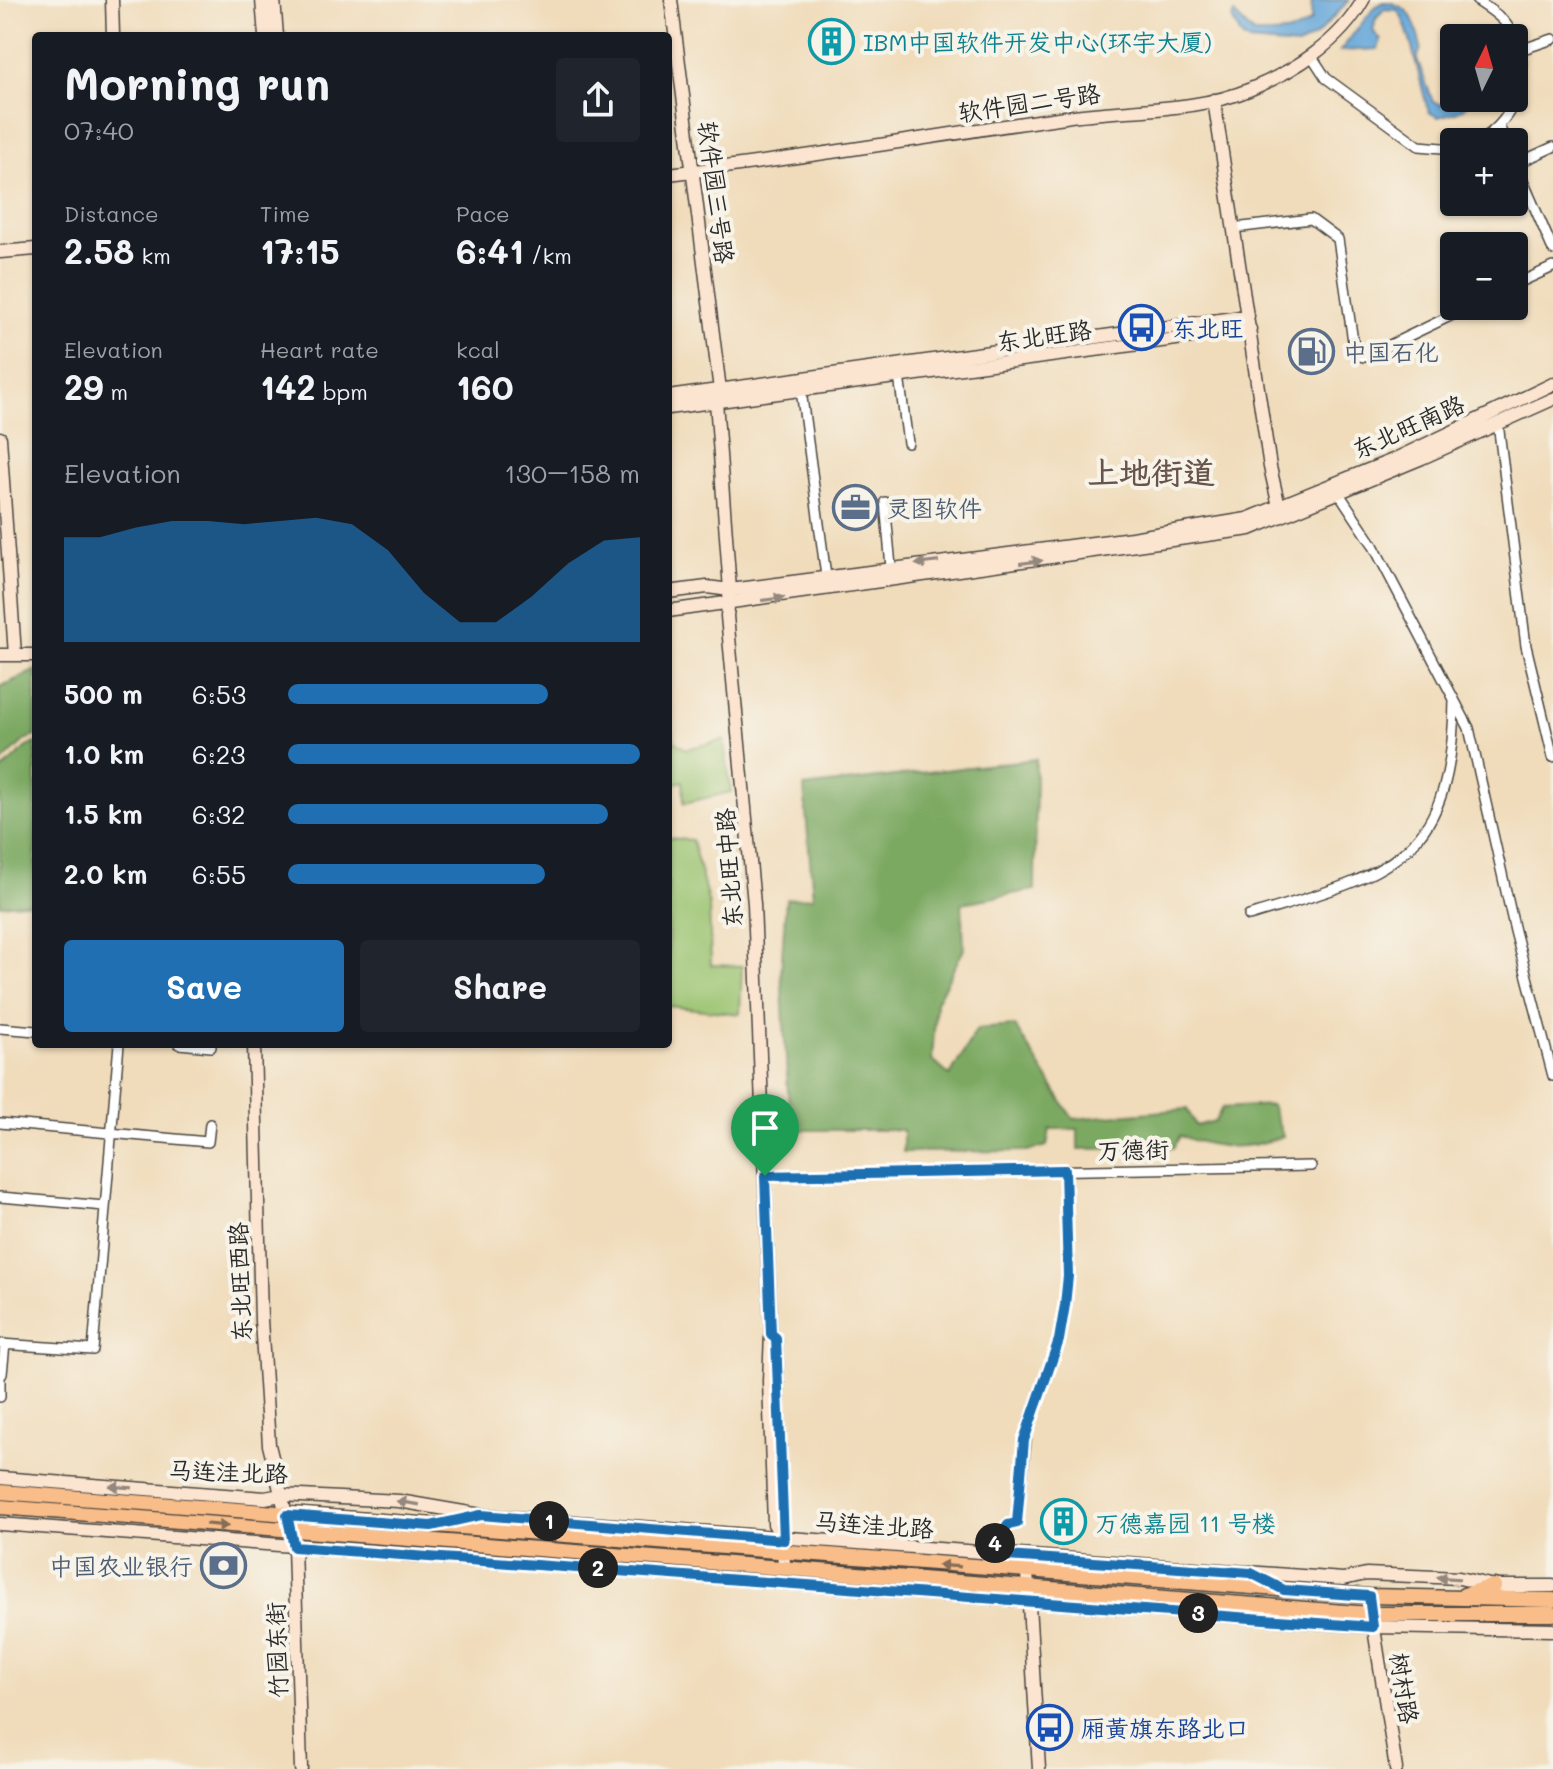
<!DOCTYPE html>
<html lang="en">
<head>
<meta charset="utf-8">
<style>
  :root { --surface:#171b24; --page:#20242c; --text:#f1f3f6; --muted:#9ea1a6; --accent:#1f6fb2 }
  body { margin:0; font-family:Mali,"LXGW WenKai TC",sans-serif; background:var(--page); color:var(--text); height:100vh; display:flex; flex-direction:column; font-size:30px; white-space:nowrap }
  * { box-sizing:border-box; margin:0 }
  p { font-size:26px; color:var(--muted) }
  .icon { flex:none; width:44px; height:44px; fill:none; stroke:currentColor; stroke-width:2; stroke-linecap:round; stroke-linejoin:round }
  .map { position:relative; flex:1; overflow:hidden }
  .sheet { position:absolute; left:32px; top:32px; width:640px; height:1016px; display:flex; flex-direction:column; background:var(--surface); border-radius:8px; box-shadow:0 2px 6px #0004 }
  .sheet>* { flex:none }
  .needle { width:52px; rotate:5deg }
  .fabs { position:absolute; left:1440px; top:24px; display:grid; gap:16px }
  .fabs a { display:grid; place-items:center; width:88px; height:88px; border-radius:8px; background:var(--surface); box-shadow:0 2px 6px #0004; font-size:40px }
  .pin { position:absolute; display:grid; place-items:center; width:68px; height:68px; color:#fff; margin:-82px -34px; border-radius:50% 50% 50% 0; rotate:-45deg; box-shadow:0 0 8px #0007 }
  .pin .icon { rotate:45deg }
  .km { position:absolute; width:40px; height:40px; margin:-20px; border-radius:50%; background:#222; color:#fff; font-size:22px; line-height:40px; text-align:center }
  .round { display:grid; place-items:center; flex:none; width:84px; height:84px; border-radius:8px; background:var(--page) }
  .overview { display:flex; align-items:center; justify-content:space-between; height:136px; padding:0 32px }
  h1 { font-size:44px; font-weight:800; line-height:60px }
  .metrics { display:grid; grid-template-columns:repeat(3,1fr); gap:12px; height:136px; padding:8px 32px }
  .metrics div { display:grid; align-content:center }
  .metrics b { font-size:34px; font-weight:800 }
  .metrics small { font-size:22px; font-weight:400 }
  .metrics p { font-size:22px }
  .chart { height:224px; padding:16px 32px }
  .chart p { display:flex; justify-content:space-between }
  .chart svg { width:100%; height:144px; margin-top:8px; fill:var(--accent); opacity:.7 }
  .primary-button { display:flex; gap:16px; margin-top:auto; padding:16px 32px }
  .primary-button a { flex:1; height:92px; border-radius:8px; background:var(--accent); color:#fff; font-size:32px; font-weight:800; line-height:92px; text-align:center }
  .primary-button a+a { background:var(--page); color:var(--text) }
  ul { padding:0 32px; list-style:none; font-size:26px }
  li { display:grid; grid-template-columns:128px 96px 1fr; align-items:center; height:60px }
  li i { height:20px; border-radius:10px; background:var(--accent) }
  .map>svg:first-child { display:block }
</style>
</head>
<body>
<div class="map">
<svg width="1553" height="1769" viewBox="0 0 1553 1769">
  <rect width="100%" height="100%" fill="#f7f3e8"/>
  <filter id="ink" filterUnits="userSpaceOnUse"><feTurbulence type="fractalNoise" baseFrequency=".0125" numOctaves="2"/><feDisplacementMap in="SourceGraphic" scale="16" xChannelSelector="R" yChannelSelector="G"/><feConvolveMatrix kernelMatrix="1 2 1 2 8 2 1 2 1" color-interpolation-filters="sRGB"/></filter>
  <filter id="wash" filterUnits="userSpaceOnUse"><feTurbulence type="fractalNoise" baseFrequency=".006" numOctaves="4" result="noise"/><feDisplacementMap in="SourceGraphic" scale="32" xChannelSelector="R" yChannelSelector="G"/><feGaussianBlur stdDeviation="1.8" result="paint"/><feColorMatrix in="noise" values="0 0 0 0 0 0 0 0 0 0 0 0 0 0 0 0 0 1.4 0 .05"/><feComposite in="paint" operator="in"/></filter>
  <g filter="url(#wash)">
    <rect width="100%" height="100%" fill="#f0dbba"/>
    <!-- green -->
    <path fill="#9ac36f" stroke="#62774d" stroke-width="2" d="M 668,714 L 674,741 L 686,749 L 724,740 L 731,792 L 684,803 L 683,781 L 668,785 Z
      M 668,838 L 692,840 L 709,905 L 711,965 L 742,966 L 740,1014 L 668,1006 Z"/>
    <!-- forest -->
    <path fill="#7ba962" stroke="#536a46" stroke-width="2" d="M 36,670 L 36,736 L 25,740 L 0,764 L 0,687 Z
      M 36,743 L 36,902 L 0,905 L 0,772 L 26,747 Z
      M 1036,759 L 1035,890 L 962,903 L 964,949 L 936,1002 L 932,1060 L 950,1076 L 977,1029 L 1015,1026 L 1073,1119 L 1187,1109 L 1196,1126 L 1215,1121 L 1222,1108 L 1271,1105 L 1283,1136 C 1246,1151 1218,1149 1180,1136 L 1173,1148 L 1078,1149 L 1078,1129 L 1050,1129 L 1047,1146 L 1028,1151 L 903,1152 L 903,1130 L 790,1130 L 781,971 L 786,899 L 813,897 L 804,787 Z"/>
    <!-- water -->
    <path fill="#66a7d9" stroke="#486982" stroke-width="2" d="M 1312,0 L 1349,0 L 1316,36 L 1298,46 L 1249,42 L 1242,37 L 1232,19 L 1234,14 L 1254,34 C 1274,34 1295,36 1311,21 Z
      M 1384,2 C 1413,5 1415,22 1421,48 L 1417,59 L 1433,102 L 1444,105 L 1472,98 C 1465,111 1451,114 1438,117 L 1429,112 C 1421,90 1409,21 1397,10 L 1384,9 L 1376,19 L 1373,31 L 1381,40 L 1378,49 L 1340,51 L 1375,7 Z"/>
  </g>
  <g filter="url(#ink)">
    <g fill="none" stroke-linecap="round" stroke-linejoin="round">
      <defs>
        <path id="street" d="M 1476,0 C 1486,7 1499,14 1506,24 C 1537,63 1519,120 1477,142
          M 1520,50 L 1553,39
          M 1311,55 L 1326,78 L 1419,146 L 1454,149
          M 1500,128 L 1506,142
          M 1514,160 L 1553,250
          M 1516,164 L 1553,147
          M 1234,228 L 1311,219 L 1338,239 L 1355,355 L 1365,357 L 1471,306
          M 1514,285 L 1553,267
          M 899,376 L 908,443
          M 801,390 L 826,576
          M 1498,423 L 1526,646 L 1553,757
          M 1338,492 L 1372,543 L 1469,728 L 1515,931 L 1553,1076
          M 885,502 L 891,567
          M 1249,916 C 1386,874 1453,864 1454,699
          M 0,1028 L 36,1031
          M 179,1044 L 211,1047 L 211,1044
          M 0,1123 L 208,1142 L 210,1124
          M 765,1176 L 1311,1166
          M 0,1197 L 105,1206
          M 0,1344 L 93,1350 L 119,1044
          M 0,1373 L 0,1397
          M 2,1374 L 5,1344
          M 992,1555 L 993,1545 L 1008,1525 L 1017,1523 L 1028,1424 L 1059,1340 L 1065,1305 L 1068,1276 L 1065,1170"/>
        <path id="secondary" d="M 112,0 L 113,36
          M 262,0 L 265,36
          M 274,0 L 277,36
          M 671,0 L 720,390
          M 1214,100 L 1270,467 L 1280,511
          M 668,174 C 801,159 932,136 1065,117 C 1125,108 1195,113 1251,89 C 1294,71 1340,42 1363,0
          M 0,252 L 36,249
          M 720,390 L 716,401 L 730,590 L 727,616 L 754,904 L 771,1334 L 769,1381 L 774,1524 L 784,1540
          M 668,397 L 1248,316
          M 668,408 L 1250,329
          M 0,438 L 15,655
          M 668,592 L 707,587 L 730,590 L 1132,538 L 1247,519 L 1393,460 L 1553,384
          M 668,611 L 1250,529 L 1422,458 L 1553,399
          M 0,655 L 36,655
          M 254,1044 L 261,1320 L 269,1445 L 294,1547 L 301,1769
          M 776,1340 L 784,1568
          M 0,1478 L 265,1498 L 281,1495 L 399,1501 L 481,1515 L 1343,1579 L 1366,1574 L 1459,1578 L 1494,1586 L 1553,1586
          M 0,1524 L 1373,1627 L 1553,1630
          M 1016,1568 L 1027,1572 L 1039,1769
          M 1373,1622 L 1396,1769"/>
        <path id="primary" d="M 0,1492 L 1369,1596 L 1553,1600
          M 0,1507 L 1371,1614 L 1553,1614
          M 1251,1573 L 1277,1587
          M 1464,1595 L 1494,1586"/>
      </defs>
      <!-- street casing -->
      <use href="#street" stroke="#494540" stroke-width="12"/>
      <!-- secondary casing -->
      <use href="#secondary" stroke="#494540" stroke-width="15"/>
      <!-- primary casing -->
      <use href="#primary" stroke="#494540" stroke-width="17"/>
      <!-- street -->
      <use href="#street" stroke="#fff" stroke-width="9"/>
      <!-- secondary -->
      <use href="#secondary" stroke="#fce5d0" stroke-width="12"/>
      <!-- primary -->
      <use href="#primary" stroke="#f8bd89" stroke-width="14"/>
    </g>
    <!-- one-way arrows -->
    <defs><path id="oneway-solid" d="M-6-.8H1V-3.2L6.5 0L1 3.2V.8H-6Z" transform="scale(2)"/></defs>
    <g fill="#94887e">
      <use href="#oneway-solid" transform="translate(1031 562) rotate(-8)"/>
      <use href="#oneway-solid" transform="translate(927 563) rotate(173)"/>
      <use href="#oneway-solid" transform="translate(773 599) rotate(-8)"/>
      <use href="#oneway-solid" transform="translate(121 1487) rotate(-176)"/>
      <use href="#oneway-solid" transform="translate(408 1503) rotate(-171)"/>
      <use href="#oneway-solid" transform="translate(1448 1578) rotate(-176)"/>
    </g>
    <g fill="#876d55">
      <use href="#oneway-solid" transform="translate(217 1525) rotate(5)"/>
      <use href="#oneway-solid" transform="translate(949 1566) rotate(-176)"/>
    </g>
  </g>
  <g fill="none" stroke-linecap="round" stroke-linejoin="round" filter="url(#ink)">
    <defs>
      <path id="route" d="M 1065,1170 L 1068,1276 L 1065,1305 L 1059,1340 L 1024,1440 L 1017,1523 L 1008,1525 L 993,1545 L 992,1555 L 1251,1573 L 1284,1590 L 1369,1596 L 1373,1627 L 294,1547 L 287,1515 L 431,1526 L 481,1515 L 784,1540 L 776,1338 L 771,1334 L 765,1176 Z"/>
    </defs>
    <!-- route casing -->
    <use href="#route" stroke="#fff" stroke-width="16"/>
    <!-- route -->
    <use href="#route" stroke="#1f6fb2" stroke-width="10"/>
  </g>
  <!-- icons -->
  <defs>
    <symbol id="building-ring" viewBox="-11 -11 22 22"><circle r="9.5" fill="#f7f3e8" stroke="#0f9aa8" stroke-width="1.5"/><path d="M-4-6H4V6H1V3H-1V6H-4ZM-2.5-4.3h1.7v1.8h-1.7ZM.8-4.3h1.7v1.8H.8ZM-2.5-1h1.7V.8h-1.7ZM.8-1h1.7V.8H.8Z" fill="#0f9aa8"/></symbol>
    <symbol id="bus-ring" viewBox="-11 -11 22 22"><circle r="9.5" fill="#f7f3e8" stroke="#1a4fb4" stroke-width="1.5"/><path d="M-5-6H5V4H4V6H2V4H-2V6H-4V4H-5ZM-3.5-4V0h7V-4ZM-3.5 1.2v1.5H-2V1.2ZM2 1.2v1.5H3.5V1.2Z" fill="#1a4fb4"/></symbol>
    <symbol id="fuel-ring" viewBox="-11 -11 22 22"><circle r="9.5" fill="#f7f3e8" stroke="#5c6f8a" stroke-width="1.5"/><path d="M-5.5-6h7V0h2V4h1.3V-2.5L3-4.5l.8-.8L6-3V5H2.5V1h-1V6h-7ZM-4.2-4.7v3.2H.2V-4.7Z" fill="#5c6f8a"/></symbol>
    <symbol id="office-ring" viewBox="-11 -11 22 22"><circle r="9.5" fill="#f7f3e8" stroke="#5c6f8a" stroke-width="1.5"/><path d="M-6-3h4V-5.5h4V-3h4V5H-6ZM-1-4.5V-3h2v-1.5ZM-6 0V1H6V0Z" fill="#5c6f8a"/></symbol>
    <symbol id="bank-ring" viewBox="-11 -11 22 22"><circle r="9.5" fill="#f7f3e8" stroke="#5c6f8a" stroke-width="1.5"/><path d="M-6-4H6V4H-6ZM0-2.3a2.3 2.3 0 1 0 0 4.6a2.3 2.3 0 1 0 0-4.6Z" fill="#5c6f8a"/></symbol>
  </defs>
  <g fill-rule="evenodd">
    <use href="#building-ring" x="806" y="16" width="51" height="51"/>
    <use href="#bus-ring" x="1116" y="302" width="51" height="51"/>
    <use href="#fuel-ring" x="1286" y="326" width="51" height="51"/>
    <use href="#office-ring" x="830" y="482" width="51" height="51"/>
    <use href="#building-ring" x="1038" y="1496" width="51" height="51"/>
    <use href="#bank-ring" x="198" y="1540" width="51" height="51"/>
    <use href="#bus-ring" x="1024" y="1702" width="51" height="51"/>
  </g>
  <g text-anchor="middle" dominant-baseline="central" stroke-width="8" stroke-linejoin="round" paint-order="stroke">
    <!-- culture labels -->
    <g font-size="24" fill="#0d838f" stroke="#f7f3e8" text-anchor="start">
      <text x="863" y="41">IBM中国软件开发中心(环宇大厦)</text>
      <text x="1095" y="1522">万德嘉园 11 号楼</text>
    </g>
    <!-- street labels -->
    <g font-size="24" fill="#2b2b2b" stroke="#f7f3e8">
      <text transform="translate(1029 102) rotate(-8)">软件园二号路</text>
      <text transform="translate(717 192) rotate(83)">软件园三号路</text>
      <text transform="translate(1044 335) rotate(-8)">东北旺路</text>
      <text transform="translate(1408 426) rotate(-24)">东北旺南路</text>
      <text transform="translate(728 868) rotate(-94)">东北旺中路</text>
      <text transform="translate(1133 1149) rotate(-1)">万德街</text>
      <text transform="translate(239 1282) rotate(-92)">东北旺西路</text>
      <text transform="translate(228 1471) rotate(2)">马连洼北路</text>
      <text transform="translate(874 1524) rotate(4)">马连洼北路</text>
      <text transform="translate(276 1650) rotate(-92)">竹园东街</text>
      <text transform="translate(1405 1688) rotate(81)">树村路</text>
    </g>
    <!-- transit labels -->
    <g font-size="24" fill="#164399" stroke="#f7f3e8" text-anchor="start">
      <text x="1172" y="327">东北旺</text>
      <text x="1081" y="1727">厢黄旗东路北口</text>
    </g>
    <!-- service labels -->
    <g font-size="24" fill="#4e5e75" stroke="#f7f3e8" text-anchor="start">
      <text x="1343" y="351">中国石化</text>
      <text x="886" y="507">灵图软件</text>
      <text x="193" y="1565" text-anchor="end">中国农业银行</text>
    </g>
    <!-- district labels -->
    <g font-size="32" font-weight="bold" fill="#68544b" stroke="#f7f3e8">
      <text x="1151" y="471">上地街道</text>
    </g>
  </g>
</svg>
<div class="fabs">
<a><svg class="needle" viewBox="-14 -14 28 28"><path d="M0-13l5 13h-10z" fill="#e53935"/><path d="M0 13l5-13h-10z" fill="#9ea1a6"/></svg></a>
<a>+</a>
<a>−</a>
</div>
<div class="pin" style="left:765px;top:1176px;background:#1e9e55"><svg class="icon" aria-label="arrive" viewBox="0 0 24 24"><path d="M6 21V4h12l-3 4 3 4H6"/></svg></div>
<b class="km" style="left:549px;top:1521px">1</b>
<b class="km" style="left:598px;top:1568px">2</b>
<b class="km" style="left:1198px;top:1613px">3</b>
<b class="km" style="left:995px;top:1543px">4</b>
<section class="sheet">
<div class="overview"><div><h1>Morning run</h1><p>07:40</p></div><a class="round"><svg class="icon" aria-label="share" viewBox="0 0 24 24"><path d="M12 15V3M7 8l5-5 5 5M5 13v7h14v-7"/></svg></a></div>
<div class="metrics">
<div><p>Distance</p><b>2.58<small> km</small></b></div>
<div><p>Time</p><b>17:15</b></div>
<div><p>Pace</p><b>6:41<small> /km</small></b></div>
</div>
<div class="metrics">
<div><p>Elevation</p><b>29<small> m</small></b></div>
<div><p>Heart rate</p><b>142<small> bpm</small></b></div>
<div><p>kcal</p><b>160</b></div>
</div>
<div class="chart"><p><span>Elevation</span>130–158 m</p>
<svg viewBox="0 0 160 44" preserveAspectRatio="none"><path d="M0 44V12L10 12L20 9L30 7L40 7L50 8L60 7L70 6L80 8L90 16L100 29L110 38L120 38L130 30L140 20L150 13L160 12V44z"/></svg>
</div>
<ul>
<li><b>500 m</b>6:53<i style="width:74%"></i></li>
<li><b>1.0 km</b>6:23<i style="width:100%"></i></li>
<li><b>1.5 km</b>6:32<i style="width:91%"></i></li>
<li><b>2.0 km</b>6:55<i style="width:73%"></i></li>
</ul>
<div class="primary-button"><a>Save</a><a>Share</a></div>
</section>
</div>
</body>
</html>
